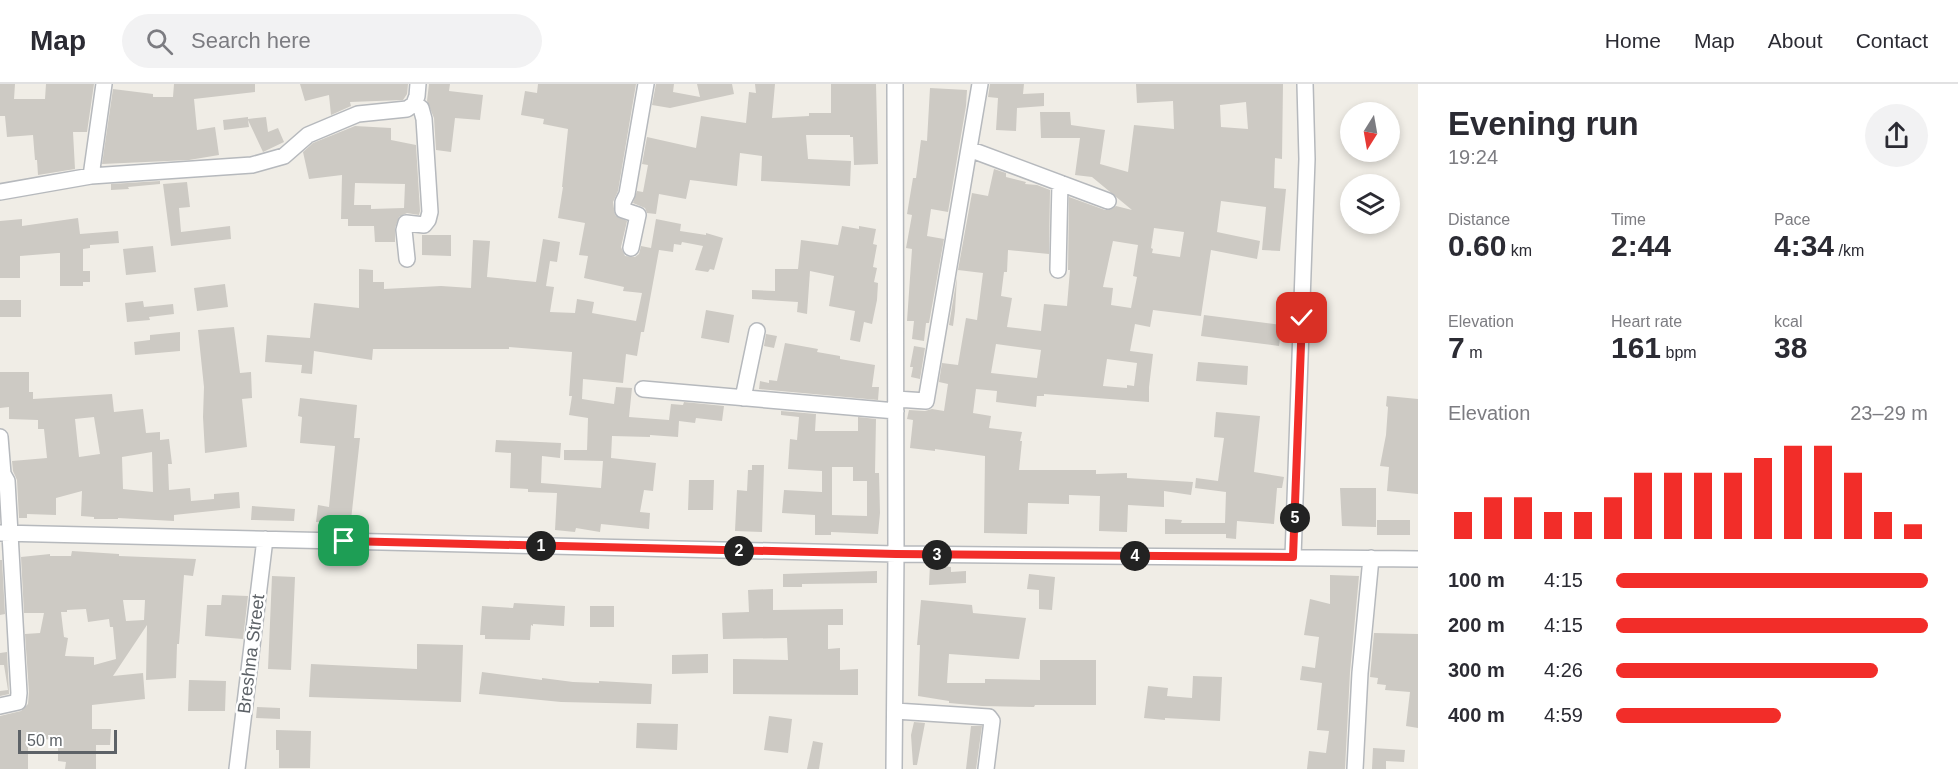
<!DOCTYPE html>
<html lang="en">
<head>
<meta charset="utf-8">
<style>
  :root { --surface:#fff; --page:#f2f2f3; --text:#2b2b33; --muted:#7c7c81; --line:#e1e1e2; --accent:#f22d29 }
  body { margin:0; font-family:Helvetica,sans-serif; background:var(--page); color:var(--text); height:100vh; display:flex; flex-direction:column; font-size:22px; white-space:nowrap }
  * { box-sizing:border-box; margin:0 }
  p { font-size:20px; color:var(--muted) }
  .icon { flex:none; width:33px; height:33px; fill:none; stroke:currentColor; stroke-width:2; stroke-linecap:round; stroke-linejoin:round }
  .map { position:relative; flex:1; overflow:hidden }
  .drawer { display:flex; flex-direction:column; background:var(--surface); width:540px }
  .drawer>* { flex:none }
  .needle { width:39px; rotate:191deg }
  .controls { position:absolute; left:1340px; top:18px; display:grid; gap:12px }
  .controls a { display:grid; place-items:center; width:60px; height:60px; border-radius:50%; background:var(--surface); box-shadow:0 3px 9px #0003; font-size:30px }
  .scale { position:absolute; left:18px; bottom:15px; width:99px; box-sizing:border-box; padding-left:6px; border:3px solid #5d6267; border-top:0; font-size:16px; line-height:21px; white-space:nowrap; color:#5d6267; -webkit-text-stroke:4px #fff; paint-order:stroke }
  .pin { position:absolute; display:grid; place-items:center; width:51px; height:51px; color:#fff; margin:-26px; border-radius:12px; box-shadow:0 3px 9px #0006 }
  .km { position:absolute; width:30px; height:30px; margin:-15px; border-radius:50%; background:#222; color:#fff; font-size:16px; line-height:30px; text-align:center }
  .round { display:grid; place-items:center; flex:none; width:63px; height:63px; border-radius:32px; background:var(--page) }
  .headline { display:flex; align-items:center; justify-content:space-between; height:102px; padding:0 30px }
  h1 { font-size:33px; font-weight:800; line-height:45px }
  .metrics { display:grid; grid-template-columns:repeat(3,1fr); gap:9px; height:102px; padding:6px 30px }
  .metrics div { display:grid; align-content:center }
  .metrics b { font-size:30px; font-weight:800 }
  .metrics small { font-size:16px; font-weight:400 }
  .metrics p { font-size:16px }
  .chart { height:168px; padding:12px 30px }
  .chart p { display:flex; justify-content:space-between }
  .chart svg { width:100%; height:108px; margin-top:6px; stroke:var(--accent); stroke-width:6 }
  ul { padding:0 30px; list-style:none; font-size:20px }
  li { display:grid; grid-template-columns:96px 72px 1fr; align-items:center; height:45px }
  li i { height:15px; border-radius:8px; background:var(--accent) }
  header { display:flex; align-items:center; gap:36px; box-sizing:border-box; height:84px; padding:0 30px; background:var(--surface); border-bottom:2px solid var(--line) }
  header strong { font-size:28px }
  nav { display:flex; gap:33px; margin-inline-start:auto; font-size:21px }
  .search { width:420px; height:54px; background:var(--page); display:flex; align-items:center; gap:15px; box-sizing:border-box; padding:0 21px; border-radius:33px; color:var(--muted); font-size:22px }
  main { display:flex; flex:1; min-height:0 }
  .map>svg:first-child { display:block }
</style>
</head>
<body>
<header>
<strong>Map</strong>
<div class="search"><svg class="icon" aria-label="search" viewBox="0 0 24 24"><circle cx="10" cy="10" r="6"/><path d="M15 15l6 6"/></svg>Search here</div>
<nav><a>Home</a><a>Map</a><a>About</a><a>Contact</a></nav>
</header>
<main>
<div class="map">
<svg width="1418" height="685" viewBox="0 0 1418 685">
  <rect width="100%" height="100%" fill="#f0ede6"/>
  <!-- building -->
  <path fill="#cdcac4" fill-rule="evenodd" d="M 0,0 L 15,0 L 14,15 L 45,15 L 46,0 L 94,0 L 87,48 L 73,48 L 75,85 L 38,91 L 37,76 L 35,76 L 33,51 L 7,53 L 5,32 L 0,32 Z
    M 174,0 L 255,0 L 255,8 L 194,15 L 197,46 L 215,43 L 219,71 L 189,76 L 102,80 L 113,5 L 153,10 L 153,13 L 173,13 Z
    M 300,0 L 408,0 L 407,10 L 403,16 L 350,18 L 351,22 L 331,31 L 329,11 L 305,17 Z
    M 429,0 L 450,0 L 449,7 L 483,11 L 480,36 L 455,34 L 451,68 L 436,66 L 434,34 L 427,17 Z
    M 538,0 L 636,0 L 618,107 L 613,118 L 615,131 L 627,137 L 621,163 L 625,172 L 635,173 L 639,170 L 641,162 L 651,164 L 656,135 L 681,140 L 680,147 L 706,151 L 706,149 L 723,154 L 714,186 L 710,185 L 708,188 L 695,186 L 703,162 L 682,158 L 681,161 L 674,160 L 673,168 L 659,166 L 644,248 L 641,248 L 637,272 L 626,270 L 623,299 L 583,295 L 582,315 L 614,320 L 616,303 L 632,304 L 629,333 L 669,336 L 671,320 L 683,321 L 684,318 L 724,322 L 722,337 L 696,334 L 695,339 L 679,337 L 678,353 L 650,351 L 650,353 L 612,352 L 611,374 L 656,379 L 653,407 L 644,406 L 640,428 L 650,429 L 649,445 L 601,440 L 600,448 L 576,444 L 575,448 L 555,446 L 557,409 L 528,408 L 528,405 L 510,404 L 511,369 L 495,368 L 496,356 L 561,359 L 560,374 L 542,372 L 541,399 L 601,404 L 603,377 L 564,376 L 564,366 L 587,366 L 588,334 L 569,331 L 572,312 L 569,312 L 572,268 L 509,263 L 509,265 L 373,265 L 372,276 L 314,267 L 312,290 L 301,289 L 302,281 L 265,278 L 267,251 L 310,254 L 314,219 L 359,224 L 359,185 L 373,186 L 373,198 L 384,198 L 384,205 L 441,202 L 471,204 L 473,156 L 490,157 L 487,193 L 536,198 L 543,155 L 560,158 L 557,178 L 550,177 L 546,202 L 554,203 L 550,228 L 575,229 L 577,215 L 594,218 L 592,229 L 636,237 L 642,209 L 623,207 L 624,203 L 584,194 L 588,172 L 579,171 L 585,139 L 558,134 L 563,103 L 562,103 L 568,45 L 543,40 L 544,35 L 521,31 L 525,7 L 537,9 Z
    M 656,0 L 674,0 L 673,8 L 700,13 L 697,0 L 732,0 L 734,10 L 670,24 L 652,21 Z
    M 755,0 L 775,0 L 772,34 L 809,32 L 809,29 L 831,29 L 831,0 L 876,0 L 878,80 L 854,81 L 853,53 L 850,53 L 850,51 L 806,51 L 808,75 L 851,77 L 850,102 L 761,97 L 762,72 L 740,69 L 737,102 L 690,96 L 686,115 L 659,110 L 656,130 L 647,129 L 645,124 L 633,119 L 637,107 L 643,108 L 648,81 L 642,80 L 647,53 L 696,64 L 701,32 L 746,39 L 749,8 L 756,9 Z
    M 990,0 L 1024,0 L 1023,10 L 1044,9 L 1044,22 L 1017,24 L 1016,47 L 996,46 L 998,14 L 988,13 Z
    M 1136,0 L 1283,0 L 1282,75 L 1275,74 L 1274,104 L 1286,105 L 1280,167 L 1262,166 L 1266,123 L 1221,117 L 1217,148 L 1260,157 L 1257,175 L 1211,166 L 1201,232 L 1153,226 L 1150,243 L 1135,240 L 1130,267 L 1153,270 L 1149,303 L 1149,318 L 1044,310 L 1044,312 L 1037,312 L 1036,323 L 996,318 L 997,307 L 976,305 L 973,329 L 991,332 L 989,344 L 1022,348 L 1020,357 L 1022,357 L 1019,386 L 1096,386 L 1096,390 L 1127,389 L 1127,394 L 1193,398 L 1191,411 L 1164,407 L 1164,423 L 1128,421 L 1127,448 L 1099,447 L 1100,412 L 1069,411 L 1069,420 L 1028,419 L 1027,450 L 984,449 L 985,372 L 935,365 L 935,367 L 910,364 L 913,336 L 907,335 L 909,326 L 925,327 L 932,325 L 944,327 L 948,300 L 939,298 L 942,279 L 958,281 L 966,234 L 977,236 L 983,189 L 958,186 L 972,109 L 988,112 L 994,85 L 1006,89 L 1006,93 L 1026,98 L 1025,100 L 1037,101 L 1050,106 L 1049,170 L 1008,166 L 1007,188 L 1004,188 L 1001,212 L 1012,214 L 1007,243 L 1041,247 L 1044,220 L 1067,222 L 1070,186 L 1068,186 L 1069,113 L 1105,126 L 1110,126 L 1116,122 L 1132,126 L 1092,93 L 1075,91 L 1080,54 L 1041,54 L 1040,28 L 1070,28 L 1071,41 L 1105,46 L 1100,80 L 1128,88 L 1134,41 L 1174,45 L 1173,17 L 1137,19 ZM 1246,18 L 1248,45 L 1221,43 L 1220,21 ZM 1154,144 L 1184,148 L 1180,173 L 1152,169 L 1153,165 L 1151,164 ZM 1113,157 L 1138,161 L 1133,192 L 1137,193 L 1131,224 L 1111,221 L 1113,204 L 1103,203 ZM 996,260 L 1041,266 L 1037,294 L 991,289 ZM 1107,275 L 1137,279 L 1134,302 L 1127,301 L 1127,304 L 1103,302 Z
    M 930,4 L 967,6 L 966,22 L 948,128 L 931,125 L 927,152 L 944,155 L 929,239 L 926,239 L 924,257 L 912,255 L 914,237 L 907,237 L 912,165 L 906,164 L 912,131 L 907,130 L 913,94 L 916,94 L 921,56 L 927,57 Z
    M 248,33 L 248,35 L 266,33 L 268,48 L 278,44 L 284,58 L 263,68 L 248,36 L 249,43 L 224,46 L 223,36 Z
    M 355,42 L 391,44 L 391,56 L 416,61 L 420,127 L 419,131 L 407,129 L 399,133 L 395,144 L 395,158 L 375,158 L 374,142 L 348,142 L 348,135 L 341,135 L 342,91 L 309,95 L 303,68 L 313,59 ZM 355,99 L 405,100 L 404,124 L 371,125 L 371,121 L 354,121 Z
    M 160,97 L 160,100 L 128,103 L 129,105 L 111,106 L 111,100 Z
    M 187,98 L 190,123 L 179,124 L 181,148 L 230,142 L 231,155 L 171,162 L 163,100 Z
    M 78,134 L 80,150 L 118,147 L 119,159 L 90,161 L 90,164 L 83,165 L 83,187 L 90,187 L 90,198 L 83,198 L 83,202 L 60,202 L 60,169 L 58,169 L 20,172 L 20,194 L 0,194 L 0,137 L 22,135 L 22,142 Z
    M 842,142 L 859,145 L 859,142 L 876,145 L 873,160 L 877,161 L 873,183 L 877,184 L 874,198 L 878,199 L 877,216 L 872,240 L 864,238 L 860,258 L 850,256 L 855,227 L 829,222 L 834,192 L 810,187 L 807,230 L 797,228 L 798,218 L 752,215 L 752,206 L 775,207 L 775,185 L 798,185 L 801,156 L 838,161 Z
    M 422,151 L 451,151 L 451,172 L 422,171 Z
    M 153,162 L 156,188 L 126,191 L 123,165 Z
    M 957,193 L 955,227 L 953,242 L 949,241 Z
    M 225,200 L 228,223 L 197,227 L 194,204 Z
    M 0,216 L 21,216 L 21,233 L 0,233 Z
    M 143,217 L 144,223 L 173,220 L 174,230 L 149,233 L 150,236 L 127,238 L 125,219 Z
    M 706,226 L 734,231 L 729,259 L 701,254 Z
    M 1311,227 L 1327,228 L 1327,249 L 1311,249 Z
    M 1204,231 L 1282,241 L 1279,262 L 1201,252 Z
    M 234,243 L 240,289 L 251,288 L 252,314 L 242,315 L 247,363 L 205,369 L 203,333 L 204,303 L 198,246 Z
    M 180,248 L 180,267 L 135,271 L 134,258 L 150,256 L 150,251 Z
    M 766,250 L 777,252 L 774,264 L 764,262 Z
    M 785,259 L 818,265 L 817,268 L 840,272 L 840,275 L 875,281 L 872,303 L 879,303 L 878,316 L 759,305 L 760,297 L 769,299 L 769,296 L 777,297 Z
    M 914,262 L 925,264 L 920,295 L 911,293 L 913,283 L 910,283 Z
    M 1198,278 L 1248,282 L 1247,301 L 1196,297 Z
    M 0,288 L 29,288 L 29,308 L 33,308 L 33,315 L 112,310 L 114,328 L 143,325 L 146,349 L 160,348 L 160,356 L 169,355 L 172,380 L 168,380 L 169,406 L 190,404 L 191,417 L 214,415 L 214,410 L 239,408 L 240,424 L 174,431 L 174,437 L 118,434 L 118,435 L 94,435 L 94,433 L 81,432 L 82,407 L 56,414 L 56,431 L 27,430 L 27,434 L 19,434 L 17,396 L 13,387 L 12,377 L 47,374 L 44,345 L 38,345 L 38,336 L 9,335 L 9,323 L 0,324 ZM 94,333 L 100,370 L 79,373 L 75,335 ZM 152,368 L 153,408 L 123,405 L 122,373 Z
    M 1387,312 L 1418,315 L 1418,410 L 1387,407 L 1389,383 L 1380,382 L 1386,351 L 1388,323 L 1386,322 Z
    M 300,314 L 357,321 L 354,354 L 360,354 L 351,436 L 331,433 L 330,439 L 316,438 L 318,421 L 329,423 L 335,362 L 300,359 L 302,333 L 298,332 Z
    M 781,327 L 816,330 L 815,347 L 858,347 L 858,333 L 876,335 L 875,389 L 879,389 L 880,429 L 878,450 L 831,448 L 831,451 L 815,451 L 815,431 L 782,429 L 784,406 L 822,408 L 822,387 L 788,385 L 790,355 L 797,356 L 799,333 L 781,331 ZM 832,383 L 853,383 L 853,397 L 867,397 L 867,432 L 832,431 Z
    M 1216,328 L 1260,332 L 1254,388 L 1284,393 L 1282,404 L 1277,404 L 1274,440 L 1237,437 L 1236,455 L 1226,454 L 1226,450 L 1165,450 L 1165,435 L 1182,436 L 1181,439 L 1225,439 L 1226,408 L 1195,404 L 1196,394 L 1218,397 L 1224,354 L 1214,353 Z
    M 752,381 L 764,381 L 762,448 L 735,447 L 737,406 L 747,407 L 748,386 L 752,386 Z
    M 689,396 L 714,396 L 713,426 L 688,426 Z
    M 1340,404 L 1376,404 L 1376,443 L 1342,442 Z
    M 252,422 L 295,425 L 294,437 L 251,436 Z
    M 1377,436 L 1410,436 L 1410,451 L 1377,451 Z
    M 72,467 L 119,470 L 119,472 L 196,475 L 193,492 L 184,491 L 179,560 L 177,560 L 176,594 L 146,596 L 147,541 L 113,592 L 143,589 L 145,615 L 92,621 L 92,645 L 111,645 L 110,661 L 96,661 L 96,685 L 65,685 L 66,678 L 58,677 L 58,655 L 28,656 L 28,685 L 0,685 L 0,632 L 21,627 L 28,620 L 29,608 L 25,550 L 40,549 L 44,529 L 24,529 L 21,473 L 50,470 L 50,472 L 71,472 ZM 123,516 L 145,516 L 144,536 L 126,537 ZM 86,525 L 88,538 L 109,535 L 110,543 L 113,543 L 116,575 L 94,581 L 94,573 L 65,572 L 68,554 L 64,553 L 61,528 L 67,528 L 67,526 Z
    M 0,476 L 2,476 L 5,530 L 0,531 Z
    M 930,480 L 951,483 L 951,488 L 966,487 L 966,499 L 929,501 Z
    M 877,487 L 877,499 L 802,500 L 802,503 L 783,503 L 783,490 Z
    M 1029,490 L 1055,493 L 1052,526 L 1039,525 L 1039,506 L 1027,505 Z
    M 1330,491 L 1359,492 L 1350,588 L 1345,685 L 1307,685 L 1309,667 L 1326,669 L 1329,647 L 1317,646 L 1322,599 L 1300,596 L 1302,582 L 1315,584 L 1319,553 L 1304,551 L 1310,515 L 1330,520 Z
    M 272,492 L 295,493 L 291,586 L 268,585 Z
    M 773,505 L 773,526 L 843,525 L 843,541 L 828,541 L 828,565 L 840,564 L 840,586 L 858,585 L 858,611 L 733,610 L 733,575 L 788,576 L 787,554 L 723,555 L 722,529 L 749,528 L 748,506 Z
    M 222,511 L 248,512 L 243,555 L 205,552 L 207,521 L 221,521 Z
    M 921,516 L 972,521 L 973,529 L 1026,534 L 1019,575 L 949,570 L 947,599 L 985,599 L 985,595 L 1040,596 L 1040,576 L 1096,576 L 1096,621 L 1035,621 L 1034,623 L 982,622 L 949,619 L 949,617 L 918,612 L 920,561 L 917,561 Z
    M 514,519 L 565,522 L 564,542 L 533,540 L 533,542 L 531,541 L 530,556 L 485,555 L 485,551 L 480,551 L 482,522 L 513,524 Z
    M 590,522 L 614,522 L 614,543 L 590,543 Z
    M 1374,549 L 1418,550 L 1418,644 L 1406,642 L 1410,608 L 1385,606 L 1386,601 L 1377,600 L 1378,594 L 1370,593 Z
    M 417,560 L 463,561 L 461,618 L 309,613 L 311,580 L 417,585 Z
    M 7,568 L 9,610 L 0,612 L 0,607 L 8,606 L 4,581 L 0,581 L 0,569 Z
    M 708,570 L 708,589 L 672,590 L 672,571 Z
    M 482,588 L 542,596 L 542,594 L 573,598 L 599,599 L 599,597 L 652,600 L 651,620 L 561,618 L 479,610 Z
    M 1193,592 L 1222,593 L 1220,637 L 1165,634 L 1165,636 L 1144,634 L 1148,602 L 1168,604 L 1167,612 L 1192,614 Z
    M 189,596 L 226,597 L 225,627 L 188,627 Z
    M 257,623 L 280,624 L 280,635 L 256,634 Z
    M 769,632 L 792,635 L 788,669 L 764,666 Z
    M 914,638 L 925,639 L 917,681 L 913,681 L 911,651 Z
    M 637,639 L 678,640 L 677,666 L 636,664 Z
    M 971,642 L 982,642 L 976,685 L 966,685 Z
    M 276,646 L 311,647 L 310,684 L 279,684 L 279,666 L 276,666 Z
    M 813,657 L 823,659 L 819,685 L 807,685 Z
    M 1373,664 L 1405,666 L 1404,678 L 1386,677 L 1386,685 L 1372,685 Z"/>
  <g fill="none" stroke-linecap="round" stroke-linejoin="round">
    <defs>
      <path id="minor" d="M 969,65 L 1108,117
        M 91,92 L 104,0
        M 0,108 L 91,92 L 252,81 L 284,72 L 308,51 L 358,30 L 407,25 L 414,20 L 417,12 L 418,0
        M 631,164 L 638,131 L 623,126 L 623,118 L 627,110 L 646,0
        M 407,175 L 404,146 L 406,139 L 424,141 L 428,136 L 430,128 L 424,35 L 421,24 L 414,20
        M 1058,186 L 1060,99
        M 643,305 L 896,327
        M 743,314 L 757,247
        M 896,315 L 926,317 L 980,0
        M 0,353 L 3,390 L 7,397 L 19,609 L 18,618 L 0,622
        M 0,449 L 896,470 L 1418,475
        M 1293,473 L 1307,75 L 1305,0
        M 895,627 L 989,633 L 992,637 L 986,685
        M 237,685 L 265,455
        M 894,685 L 896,470 L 895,0
        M 1355,685 L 1360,589 L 1371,474"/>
    </defs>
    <!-- minor casing -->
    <use href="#minor" stroke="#b6b9bd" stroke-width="18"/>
    <!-- minor -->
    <use href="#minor" stroke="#fff" stroke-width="15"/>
  </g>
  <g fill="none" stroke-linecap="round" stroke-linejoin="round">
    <defs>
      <path id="route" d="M 344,457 L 896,470 L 1293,473 L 1302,234"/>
    </defs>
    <!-- route casing -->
    <use href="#route" stroke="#fff" stroke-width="12"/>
    <!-- route -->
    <use href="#route" stroke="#f22d29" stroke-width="8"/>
  </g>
  <g text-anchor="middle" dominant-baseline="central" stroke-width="5" stroke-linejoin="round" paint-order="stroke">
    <!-- street labels -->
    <g font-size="18" fill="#5d6267" stroke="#fff">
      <text transform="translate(251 570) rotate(-83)">Breshna Street</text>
    </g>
  </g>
</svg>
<div class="controls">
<a><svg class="needle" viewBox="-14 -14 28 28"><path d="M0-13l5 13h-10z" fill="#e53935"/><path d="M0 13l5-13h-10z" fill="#7c7c81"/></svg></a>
<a><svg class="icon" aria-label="layers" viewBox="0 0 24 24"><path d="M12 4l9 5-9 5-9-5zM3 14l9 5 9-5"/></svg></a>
</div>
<div class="scale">50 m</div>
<div class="pin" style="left:344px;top:457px;background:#1e9e55"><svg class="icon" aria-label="arrive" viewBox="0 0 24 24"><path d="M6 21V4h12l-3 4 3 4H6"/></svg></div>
<div class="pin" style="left:1302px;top:234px;background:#d93025"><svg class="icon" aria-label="check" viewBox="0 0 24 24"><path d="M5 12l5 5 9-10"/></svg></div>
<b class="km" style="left:541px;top:462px">1</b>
<b class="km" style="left:739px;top:467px">2</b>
<b class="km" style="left:937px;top:471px">3</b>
<b class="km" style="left:1135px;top:472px">4</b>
<b class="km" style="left:1295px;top:434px">5</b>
</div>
<section class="drawer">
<div class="headline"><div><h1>Evening run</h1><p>19:24</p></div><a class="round"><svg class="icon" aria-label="share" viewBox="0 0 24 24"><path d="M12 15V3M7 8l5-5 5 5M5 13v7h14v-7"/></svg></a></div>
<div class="metrics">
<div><p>Distance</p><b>0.60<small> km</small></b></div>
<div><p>Time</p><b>2:44</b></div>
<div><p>Pace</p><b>4:34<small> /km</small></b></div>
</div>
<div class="metrics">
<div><p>Elevation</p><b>7<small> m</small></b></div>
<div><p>Heart rate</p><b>161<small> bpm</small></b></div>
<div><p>kcal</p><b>38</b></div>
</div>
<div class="chart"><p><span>Elevation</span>23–29 m</p>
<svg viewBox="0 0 160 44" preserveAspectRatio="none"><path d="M5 44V33M15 44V27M25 44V27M35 44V33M45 44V33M55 44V27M65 44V17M75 44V17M85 44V17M95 44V17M105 44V11M115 44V6M125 44V6M135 44V17M145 44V33M155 44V38"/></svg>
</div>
<ul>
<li><b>100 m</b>4:15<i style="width:100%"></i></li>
<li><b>200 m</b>4:15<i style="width:100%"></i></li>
<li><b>300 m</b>4:26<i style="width:84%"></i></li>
<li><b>400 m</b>4:59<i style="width:53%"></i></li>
</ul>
</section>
</main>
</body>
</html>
